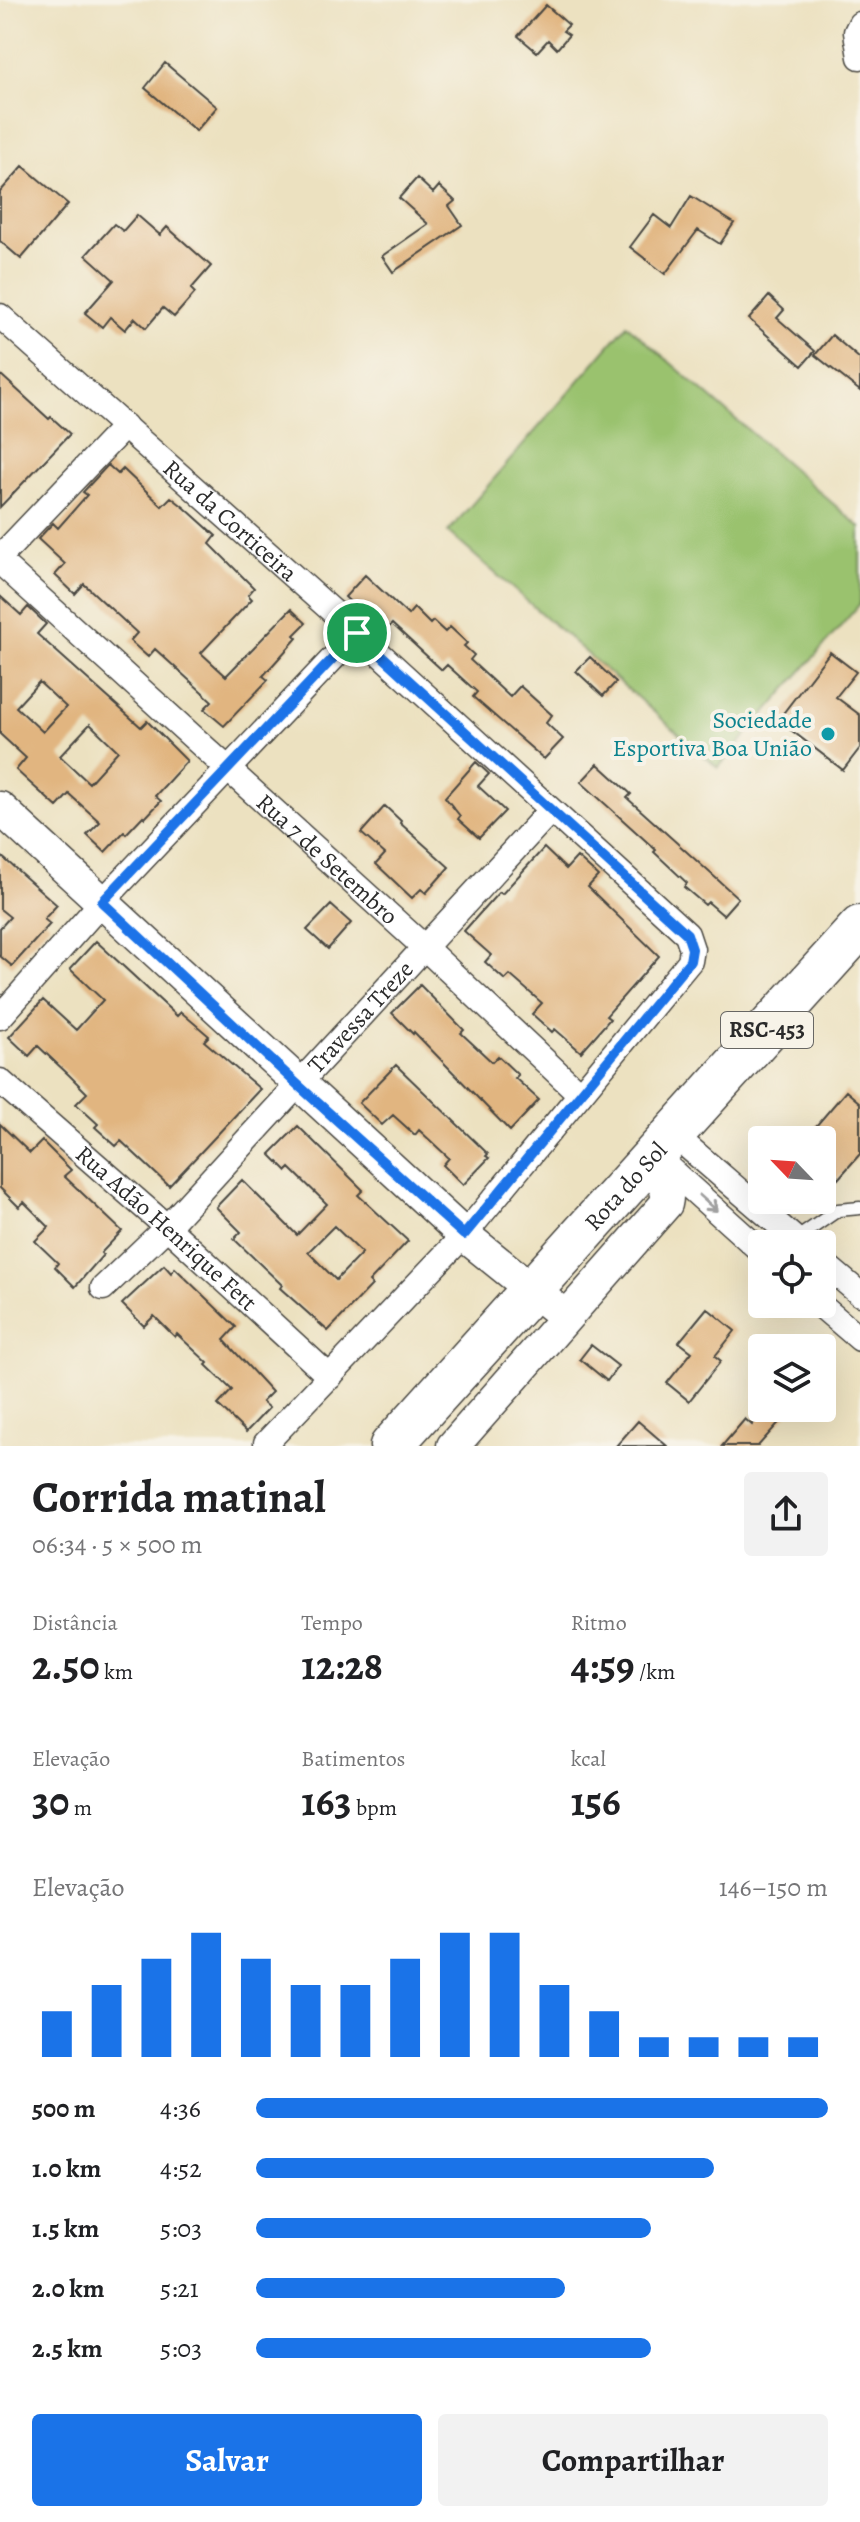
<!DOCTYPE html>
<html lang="pt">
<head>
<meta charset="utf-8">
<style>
  :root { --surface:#fff; --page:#f2f2f2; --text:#202124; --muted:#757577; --accent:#1a73e8 }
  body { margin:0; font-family:Alegreya,serif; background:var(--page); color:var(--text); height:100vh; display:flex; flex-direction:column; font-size:30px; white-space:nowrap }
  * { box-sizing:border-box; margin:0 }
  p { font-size:26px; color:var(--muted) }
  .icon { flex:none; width:44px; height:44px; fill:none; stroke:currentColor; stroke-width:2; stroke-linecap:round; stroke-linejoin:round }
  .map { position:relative; height:1446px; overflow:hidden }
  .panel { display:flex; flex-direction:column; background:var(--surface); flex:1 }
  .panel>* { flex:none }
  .needle { width:52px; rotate:295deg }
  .controls { position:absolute; left:748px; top:1126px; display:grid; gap:16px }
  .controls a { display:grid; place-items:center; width:88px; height:88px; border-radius:8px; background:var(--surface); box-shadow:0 8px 32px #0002; font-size:40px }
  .pin { position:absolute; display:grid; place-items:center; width:68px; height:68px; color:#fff; margin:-34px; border:4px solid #fff; border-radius:50%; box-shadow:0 2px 8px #0007 }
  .round { display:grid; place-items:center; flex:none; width:84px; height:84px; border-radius:8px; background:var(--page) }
  .summary { display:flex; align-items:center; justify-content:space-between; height:136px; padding:0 32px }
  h1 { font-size:44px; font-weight:700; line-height:60px }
  .metrics { display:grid; grid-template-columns:repeat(3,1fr); gap:12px; height:136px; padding:8px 32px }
  .metrics div { display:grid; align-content:center }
  .metrics b { font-size:40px; font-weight:700 }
  .metrics small { font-size:22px; font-weight:400 }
  .metrics p { font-size:22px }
  .chart { height:224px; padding:16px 32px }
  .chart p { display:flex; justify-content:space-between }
  .chart svg { width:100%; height:144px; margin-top:8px; stroke:var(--accent); stroke-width:6 }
  .cta { display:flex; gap:16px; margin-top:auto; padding:16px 32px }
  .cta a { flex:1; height:92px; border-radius:8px; background:var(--accent); color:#fff; font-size:32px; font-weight:700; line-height:92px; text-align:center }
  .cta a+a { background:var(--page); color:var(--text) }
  ul { padding:0 32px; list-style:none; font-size:26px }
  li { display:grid; grid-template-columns:128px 96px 1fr; align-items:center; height:60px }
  li i { height:20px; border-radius:10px; background:var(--accent) }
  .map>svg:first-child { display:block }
</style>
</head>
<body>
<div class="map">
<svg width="860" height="1446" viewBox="0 0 860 1446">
  <rect width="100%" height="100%" fill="#f7f3e8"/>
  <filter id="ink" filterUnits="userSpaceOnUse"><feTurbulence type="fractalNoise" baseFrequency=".0125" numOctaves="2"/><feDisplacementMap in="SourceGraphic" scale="16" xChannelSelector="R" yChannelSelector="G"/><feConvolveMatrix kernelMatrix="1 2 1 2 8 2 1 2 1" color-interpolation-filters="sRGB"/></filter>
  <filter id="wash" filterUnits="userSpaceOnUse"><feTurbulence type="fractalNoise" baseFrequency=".006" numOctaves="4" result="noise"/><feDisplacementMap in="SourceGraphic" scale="32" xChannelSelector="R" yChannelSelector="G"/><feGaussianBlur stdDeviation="1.8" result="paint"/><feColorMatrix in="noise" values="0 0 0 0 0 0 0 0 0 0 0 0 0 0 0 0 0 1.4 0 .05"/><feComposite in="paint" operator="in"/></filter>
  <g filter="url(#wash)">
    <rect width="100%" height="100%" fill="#ece1c0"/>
    <!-- green -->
    <path fill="#9ac26e" stroke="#62764c" stroke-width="2" d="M 627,325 L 860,527 L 860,604 L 718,768 L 448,532 Z"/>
    <g id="blocks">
      <!-- building -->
      <path fill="#e1b580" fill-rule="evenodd" d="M 546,5 L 569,25 L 563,31 L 569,35 L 557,49 L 548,40 L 537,52 L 518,36 Z
        M 165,63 L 217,107 L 196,131 L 145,88 Z
        M 23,166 L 68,204 L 21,259 L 0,241 L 0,192 Z
        M 417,178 L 433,193 L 439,186 L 455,201 L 449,206 L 462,225 L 393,272 L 382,256 L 428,224 L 399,198 Z
        M 691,196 L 734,223 L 720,244 L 698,230 L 665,274 L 630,247 L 654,215 L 671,228 Z
        M 137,215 L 160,235 L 167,227 L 211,266 L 191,289 L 195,293 L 174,317 L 163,308 L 146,328 L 135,318 L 125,330 L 110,317 L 102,327 L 85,313 L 114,280 L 86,255 L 114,224 L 123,231 Z
        M 769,296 L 784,310 L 777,318 L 815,351 L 802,366 L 749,319 Z
        M 832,335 L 860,359 L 860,391 L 815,355 Z
        M 0,374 L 49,419 L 51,417 L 70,434 L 0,507 Z
        M 108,465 L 118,474 L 123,469 L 162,506 L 171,497 L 185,508 L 216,536 L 210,544 L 254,588 L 248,595 L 252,599 L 201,653 L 226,676 L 291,609 L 306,623 L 294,635 L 297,638 L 263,676 L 268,680 L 224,726 L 204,709 L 212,701 L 155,649 L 148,657 L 130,641 L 137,633 L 84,584 L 75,594 L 55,575 L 65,564 L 38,539 L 53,523 L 58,528 L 87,495 L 83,492 Z
        M 365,575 L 408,615 L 414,608 L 430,624 L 433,621 L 445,632 L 450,627 L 467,643 L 464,646 L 474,655 L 470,660 L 510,697 L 520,686 L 552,715 L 546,723 L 563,739 L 544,759 L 473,697 L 477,692 L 447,665 L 442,670 L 392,624 L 386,630 L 369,614 L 366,617 L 345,597 Z
        M 0,596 L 21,615 L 28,607 L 46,624 L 37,634 L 141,727 L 147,721 L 187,761 L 155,796 L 161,801 L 145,818 L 143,816 L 126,834 L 124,832 L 105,852 L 87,835 L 100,822 L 69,794 L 57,807 L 29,782 L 16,770 L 26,758 L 0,734 ZM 39,682 L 66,707 L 43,732 L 16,707 ZM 90,724 L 118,751 L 89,783 L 60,756 Z
        M 830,652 L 856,672 L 836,697 L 860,715 L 860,748 L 843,770 L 778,720 Z
        M 590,657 L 616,682 L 603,696 L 576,671 Z
        M 476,762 L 489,774 L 478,786 L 505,811 L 479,838 L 458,819 L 460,816 L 445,797 Z
        M 598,764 L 631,794 L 627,798 L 738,898 L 723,915 L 708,902 L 705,905 L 684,887 L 687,883 L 654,852 L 656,850 L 581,782 Z
        M 385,806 L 401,821 L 400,823 L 449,867 L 426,893 L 421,889 L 412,898 L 376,864 L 385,854 L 361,833 Z
        M 544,848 L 566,869 L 577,857 L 598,876 L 588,887 L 659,956 L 606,1016 L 610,1019 L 581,1052 L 555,1029 L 552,1032 L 532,1014 L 542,1003 L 510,975 L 505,980 L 485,962 L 491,955 L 464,931 L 499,892 L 502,894 Z
        M 0,855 L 57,905 L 44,919 L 50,924 L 12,966 L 0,956 L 0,928 L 10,917 L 0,909 Z
        M 331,905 L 351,923 L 328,949 L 307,930 Z
        M 96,941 L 177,1016 L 181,1012 L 209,1036 L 204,1041 L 260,1089 L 169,1186 L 121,1141 L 116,1146 L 95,1127 L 98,1124 L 76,1104 L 87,1093 L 69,1075 L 38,1046 L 29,1056 L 9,1037 L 43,1000 L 76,1030 L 103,1000 L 70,969 Z
        M 420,985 L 464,1030 L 461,1033 L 492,1062 L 498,1056 L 518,1075 L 515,1078 L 539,1100 L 510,1131 L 414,1032 L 413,1034 L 392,1013 Z
        M 396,1065 L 488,1154 L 486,1156 L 489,1158 L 463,1185 L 443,1165 L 449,1158 L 419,1130 L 415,1135 L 393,1115 L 382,1125 L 359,1103 Z
        M 846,1091 L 860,1103 L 860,1154 L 838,1179 L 822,1165 L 822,1140 L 804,1140 Z
        M 0,1124 L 30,1153 L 42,1141 L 71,1170 L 64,1176 L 122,1231 L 101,1253 L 103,1255 L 75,1287 L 55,1267 L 58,1263 L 35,1241 L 49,1227 L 24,1202 L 19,1207 L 0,1188 Z
        M 298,1126 L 363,1190 L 358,1195 L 408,1241 L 369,1282 L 372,1285 L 328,1331 L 280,1288 L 282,1285 L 234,1239 L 241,1232 L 216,1207 L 242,1180 L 297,1235 L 327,1204 L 290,1168 L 287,1171 L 270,1154 ZM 334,1226 L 362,1253 L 336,1280 L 308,1252 Z
        M 164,1265 L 171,1273 L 175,1268 L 236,1327 L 224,1340 L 272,1392 L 262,1402 L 269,1408 L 246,1432 L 218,1405 L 232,1390 L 206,1365 L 208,1363 L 177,1334 L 175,1337 L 154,1316 L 144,1326 L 122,1304 Z
        M 707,1308 L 735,1331 L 715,1356 L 721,1361 L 689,1401 L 667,1383 L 692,1352 L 679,1342 Z
        M 591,1345 L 618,1366 L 607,1381 L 580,1359 Z
        M 766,1408 L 792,1408 L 758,1446 L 722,1446 L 745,1419 L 752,1425 Z
        M 638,1421 L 667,1446 L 616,1446 Z"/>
    </g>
  </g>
  <g filter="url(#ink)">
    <use href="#blocks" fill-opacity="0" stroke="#484641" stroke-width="2"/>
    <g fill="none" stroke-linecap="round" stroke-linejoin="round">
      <defs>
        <path id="lane" d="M 796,1239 L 838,1210 L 860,1208"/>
        <g id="street">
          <path d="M 860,24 L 856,32 L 860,57"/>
          <path id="s1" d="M 0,316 L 357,633 L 687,934 L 692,949 L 690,961 L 464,1235 L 266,1443"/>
          <path d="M 0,557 L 125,426"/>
          <path id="s2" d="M 0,562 L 424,947 L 580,1094"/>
          <path d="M 0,1017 L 102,902 L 357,633"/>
          <path id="s3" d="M 0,1081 L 167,1227 L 330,1377"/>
          <path d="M 673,1134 L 801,1244"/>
          <path d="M 653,1154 L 762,1252"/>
          <path d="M 822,1262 L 860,1294"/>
          <path id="s4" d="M 103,1288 L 167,1227 L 550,811"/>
          <path d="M 819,1304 L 860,1339"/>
        </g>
        <path id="secondary" d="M 0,808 L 464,1235 L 566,1317
          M 453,1446 L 666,1204 C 671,1184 657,1177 643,1166"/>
        <g id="highway">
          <path id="s5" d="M 391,1446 L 860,927"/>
        </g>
      </defs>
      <!-- lane casing -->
      <use href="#lane" stroke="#484641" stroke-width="15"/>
      <!-- street casing -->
      <use href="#street" stroke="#484641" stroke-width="27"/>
      <!-- secondary casing -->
      <use href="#secondary" stroke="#484641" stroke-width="35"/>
      <!-- highway casing -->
      <use href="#highway" stroke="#484641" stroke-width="45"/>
      <!-- lane -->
      <use href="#lane" stroke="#fff" stroke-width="12"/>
      <!-- street -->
      <use href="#street" stroke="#fff" stroke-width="24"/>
      <!-- secondary -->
      <use href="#secondary" stroke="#fff" stroke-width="32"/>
      <!-- highway -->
      <use href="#highway" stroke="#fff" stroke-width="42"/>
    </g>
    <!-- one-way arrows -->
    <defs><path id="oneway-shaft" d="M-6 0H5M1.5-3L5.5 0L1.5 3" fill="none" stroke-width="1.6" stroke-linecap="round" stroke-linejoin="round" transform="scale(2)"/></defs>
    <use stroke="#a0a0a0" href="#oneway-shaft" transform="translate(708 1203) rotate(42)"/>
  </g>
  <g fill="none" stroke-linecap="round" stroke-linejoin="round" filter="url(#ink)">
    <defs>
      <path id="route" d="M 357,633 L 687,934 L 692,949 L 690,961 L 464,1235 L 298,1085 L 102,902 Z"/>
    </defs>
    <!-- route casing -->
    <use href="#route" stroke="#fff" stroke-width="16"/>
    <!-- route -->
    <use href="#route" stroke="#1a73e8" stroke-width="10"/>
  </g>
  <!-- markers -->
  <circle fill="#0f9aa8" stroke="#f7f3e8" stroke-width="3" cx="828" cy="734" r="8"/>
  <g text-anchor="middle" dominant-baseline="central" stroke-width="8" stroke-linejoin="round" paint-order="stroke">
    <!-- shield labels -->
    <rect fill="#f7f3e8" stroke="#686764" stroke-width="2" x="721" y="1012" width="92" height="36" rx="6"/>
    <g font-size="22" font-weight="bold" fill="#2b2b2b">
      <text x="767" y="1030">RSC-453</text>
    </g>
    <!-- street labels -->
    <g font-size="24" fill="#2b2b2b" stroke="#f7f3e8">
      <text stroke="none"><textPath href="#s1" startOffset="308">Rua da Corticeira</textPath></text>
      <text stroke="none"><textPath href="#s2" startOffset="442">Rua 7 de Setembro</textPath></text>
      <text stroke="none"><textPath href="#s4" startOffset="374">Travessa Treze</textPath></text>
      <text stroke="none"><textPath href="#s5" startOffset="350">Rota do Sol</textPath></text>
      <text stroke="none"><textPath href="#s3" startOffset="222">Rua Adão Henrique Fett</textPath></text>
    </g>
    <!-- culture labels -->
    <g font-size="24" fill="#0d838f" stroke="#f7f3e8" text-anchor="end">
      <text x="812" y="720">Sociedade<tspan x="812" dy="28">Esportiva Boa União</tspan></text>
    </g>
  </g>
</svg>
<div class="controls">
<a><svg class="needle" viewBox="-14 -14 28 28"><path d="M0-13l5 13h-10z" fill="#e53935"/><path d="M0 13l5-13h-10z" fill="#757577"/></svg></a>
<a><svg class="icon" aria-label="locate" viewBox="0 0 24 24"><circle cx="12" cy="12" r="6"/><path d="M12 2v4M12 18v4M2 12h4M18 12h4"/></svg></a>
<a><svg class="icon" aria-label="layers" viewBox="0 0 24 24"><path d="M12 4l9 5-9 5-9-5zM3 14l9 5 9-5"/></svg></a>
</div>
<div class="pin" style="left:357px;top:633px;background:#1e9e55"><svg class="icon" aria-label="arrive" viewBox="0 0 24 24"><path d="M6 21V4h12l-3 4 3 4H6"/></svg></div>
</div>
<section class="panel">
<div class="summary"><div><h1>Corrida matinal</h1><p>06:34 · 5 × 500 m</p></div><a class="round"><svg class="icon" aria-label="share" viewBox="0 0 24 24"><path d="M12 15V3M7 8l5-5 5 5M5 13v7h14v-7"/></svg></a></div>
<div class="metrics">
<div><p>Distância</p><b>2.50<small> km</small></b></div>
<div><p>Tempo</p><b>12:28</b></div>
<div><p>Ritmo</p><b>4:59<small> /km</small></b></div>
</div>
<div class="metrics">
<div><p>Elevação</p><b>30<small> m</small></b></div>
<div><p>Batimentos</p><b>163<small> bpm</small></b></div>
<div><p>kcal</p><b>156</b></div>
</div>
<div class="chart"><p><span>Elevação</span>146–150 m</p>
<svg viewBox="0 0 160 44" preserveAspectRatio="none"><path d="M5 44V30M15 44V22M25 44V14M35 44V6M45 44V14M55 44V22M65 44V22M75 44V14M85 44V6M95 44V6M105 44V22M115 44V30M125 44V38M135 44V38M145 44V38M155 44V38"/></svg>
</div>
<ul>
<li><b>500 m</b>4:36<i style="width:100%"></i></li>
<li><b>1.0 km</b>4:52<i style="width:80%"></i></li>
<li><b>1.5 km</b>5:03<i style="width:69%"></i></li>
<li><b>2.0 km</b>5:21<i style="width:54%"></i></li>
<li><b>2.5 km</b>5:03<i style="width:69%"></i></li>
</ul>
<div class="cta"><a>Salvar</a><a>Compartilhar</a></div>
</section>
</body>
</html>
